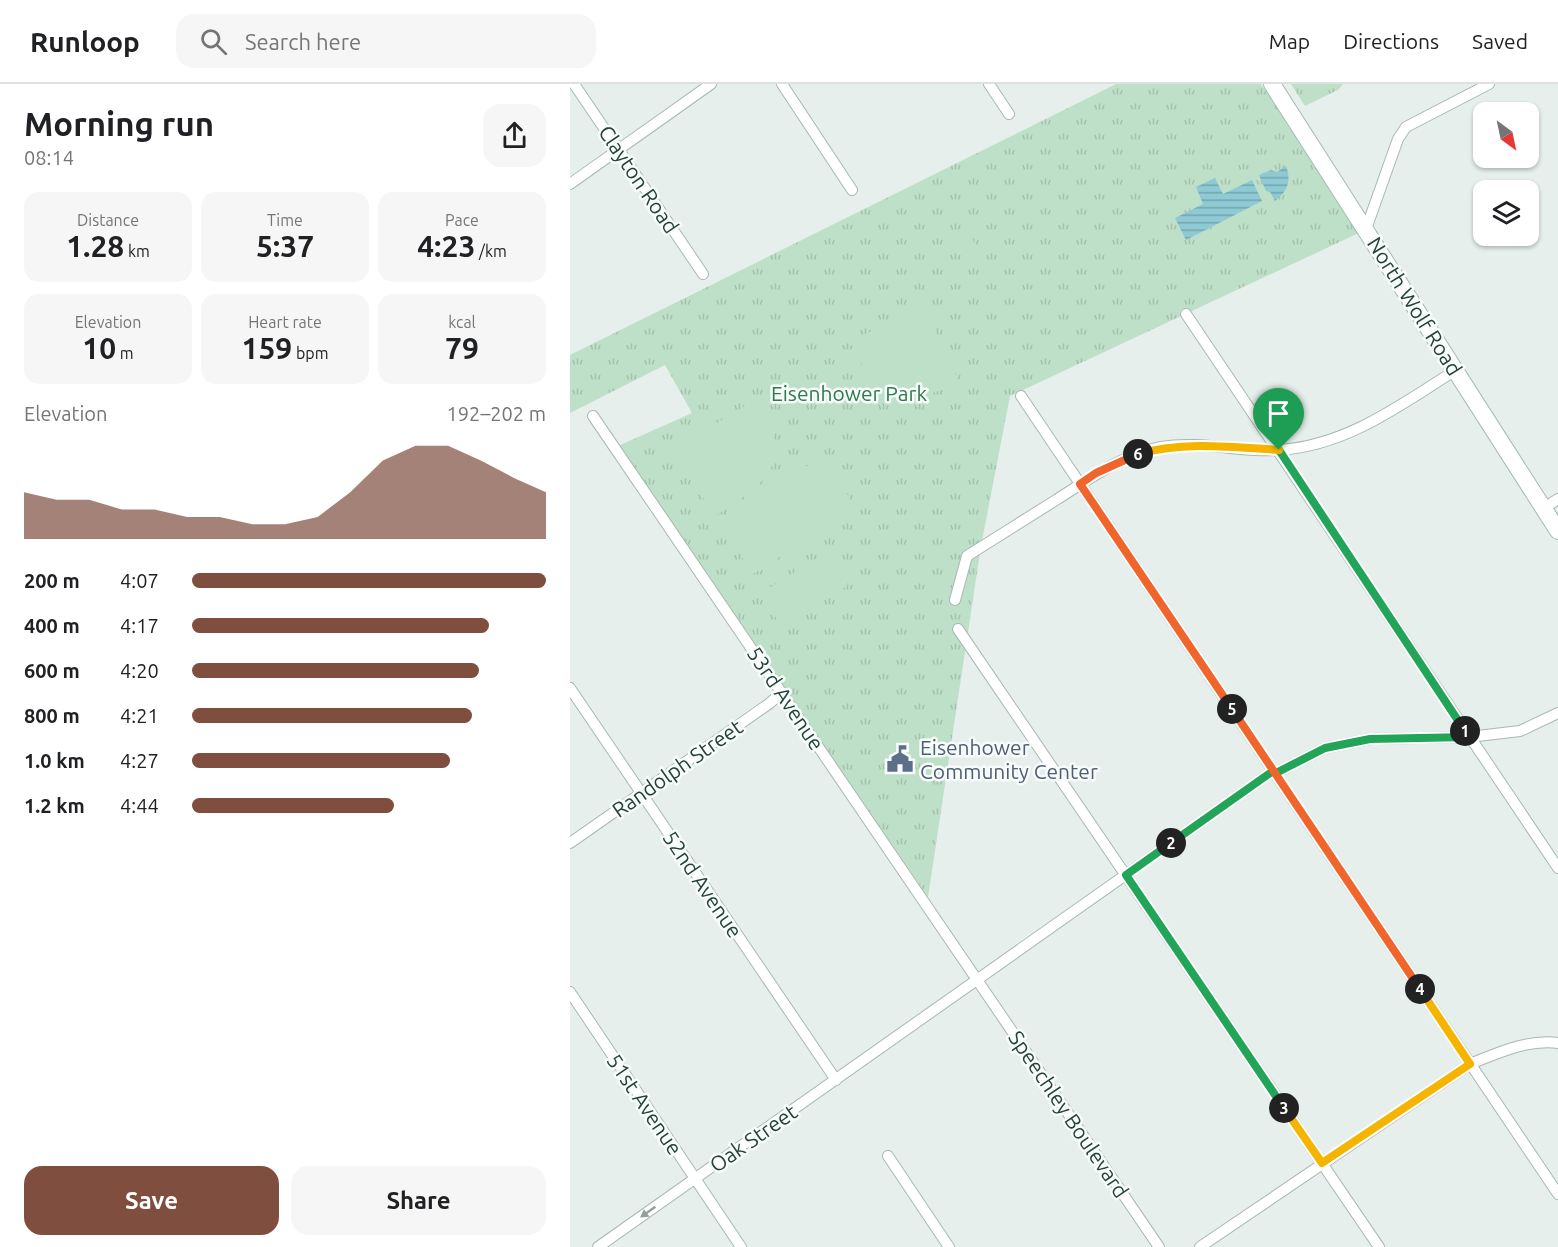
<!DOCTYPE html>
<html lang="en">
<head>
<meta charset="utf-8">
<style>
  :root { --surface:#fff; --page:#f6f6f6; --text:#202124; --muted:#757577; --line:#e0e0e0; --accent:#7f4e3f }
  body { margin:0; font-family:Ubuntu,sans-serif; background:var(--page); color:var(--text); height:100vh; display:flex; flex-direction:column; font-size:22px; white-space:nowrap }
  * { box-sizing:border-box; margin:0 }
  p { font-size:20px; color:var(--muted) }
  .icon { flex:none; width:33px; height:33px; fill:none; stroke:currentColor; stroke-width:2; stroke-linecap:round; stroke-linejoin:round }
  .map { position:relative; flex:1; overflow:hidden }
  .panel { display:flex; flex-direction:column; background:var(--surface); width:570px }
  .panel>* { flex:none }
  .needle { width:39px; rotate:147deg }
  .tools { position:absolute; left:903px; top:18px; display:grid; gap:12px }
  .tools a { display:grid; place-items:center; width:66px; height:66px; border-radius:12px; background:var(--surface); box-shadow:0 2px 4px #0004; font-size:30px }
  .pin { position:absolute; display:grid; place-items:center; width:51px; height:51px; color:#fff; margin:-62px -26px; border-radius:50% 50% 50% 0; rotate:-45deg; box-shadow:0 0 6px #0007 }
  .pin .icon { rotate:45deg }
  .km { position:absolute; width:30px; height:30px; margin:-15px; border-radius:50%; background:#222; color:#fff; font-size:16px; line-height:30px; text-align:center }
  .round { display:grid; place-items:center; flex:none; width:63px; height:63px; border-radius:18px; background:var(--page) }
  .head { display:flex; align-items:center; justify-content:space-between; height:102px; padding:0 24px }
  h1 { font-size:33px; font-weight:600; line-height:45px }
  .metrics { display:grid; grid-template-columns:repeat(3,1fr); gap:9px; height:102px; padding:6px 24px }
  .metrics div { display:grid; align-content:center; border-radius:15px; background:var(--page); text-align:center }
  .metrics b { font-size:30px; font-weight:600 }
  .metrics small { font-size:16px; font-weight:400 }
  .metrics p { font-size:16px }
  .chart { height:168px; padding:12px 24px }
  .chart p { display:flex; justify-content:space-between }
  .chart svg { width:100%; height:108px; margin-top:6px; fill:var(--accent); opacity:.7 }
  .action { display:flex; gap:12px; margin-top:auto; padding:12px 24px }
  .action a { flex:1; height:69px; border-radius:18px; background:var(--accent); color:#fff; font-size:24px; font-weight:600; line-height:69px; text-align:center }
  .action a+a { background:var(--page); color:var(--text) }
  ul { padding:0 24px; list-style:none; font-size:20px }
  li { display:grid; grid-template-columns:96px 72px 1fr; align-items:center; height:45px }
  li i { height:15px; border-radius:8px; background:var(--accent) }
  header { display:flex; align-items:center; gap:36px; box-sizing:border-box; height:84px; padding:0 30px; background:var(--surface); border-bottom:2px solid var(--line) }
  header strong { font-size:28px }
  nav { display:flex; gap:33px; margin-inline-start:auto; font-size:21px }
  .search { width:420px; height:54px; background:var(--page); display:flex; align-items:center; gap:15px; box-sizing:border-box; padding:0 21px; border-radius:18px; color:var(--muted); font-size:22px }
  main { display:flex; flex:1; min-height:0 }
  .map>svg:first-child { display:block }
</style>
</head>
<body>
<header>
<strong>Runloop</strong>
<div class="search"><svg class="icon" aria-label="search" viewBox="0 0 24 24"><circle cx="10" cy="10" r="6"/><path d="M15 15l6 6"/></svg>Search here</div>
<nav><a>Map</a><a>Directions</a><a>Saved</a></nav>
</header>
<main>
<section class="panel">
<div class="head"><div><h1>Morning run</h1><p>08:14</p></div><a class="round"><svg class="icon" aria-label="share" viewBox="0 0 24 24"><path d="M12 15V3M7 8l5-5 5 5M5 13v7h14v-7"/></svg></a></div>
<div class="metrics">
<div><p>Distance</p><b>1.28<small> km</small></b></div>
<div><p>Time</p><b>5:37</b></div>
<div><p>Pace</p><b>4:23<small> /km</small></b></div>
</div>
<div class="metrics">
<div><p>Elevation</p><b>10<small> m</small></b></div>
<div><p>Heart rate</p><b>159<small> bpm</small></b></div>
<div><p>kcal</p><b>79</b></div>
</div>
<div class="chart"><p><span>Elevation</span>192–202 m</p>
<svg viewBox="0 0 160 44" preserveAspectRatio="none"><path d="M0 44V25L10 28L20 28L30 32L40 32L50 35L60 35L70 38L80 38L90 35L100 25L110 12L120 6L130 6L140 12L150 19L160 25V44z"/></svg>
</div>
<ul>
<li><b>200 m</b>4:07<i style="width:100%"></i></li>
<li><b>400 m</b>4:17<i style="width:84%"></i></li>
<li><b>600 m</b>4:20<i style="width:81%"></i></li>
<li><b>800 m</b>4:21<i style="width:79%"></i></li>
<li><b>1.0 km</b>4:27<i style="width:73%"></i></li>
<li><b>1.2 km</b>4:44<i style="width:57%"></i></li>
</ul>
<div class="action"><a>Save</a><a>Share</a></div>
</section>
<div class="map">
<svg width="988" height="1163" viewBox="0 0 988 1163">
  <defs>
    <pattern id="grass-tufts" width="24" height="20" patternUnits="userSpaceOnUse" patternTransform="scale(1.5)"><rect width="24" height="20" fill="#bfe0c8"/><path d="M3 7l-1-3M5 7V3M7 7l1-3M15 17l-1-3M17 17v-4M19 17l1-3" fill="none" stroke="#a4c1ad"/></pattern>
    <pattern id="water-rules" width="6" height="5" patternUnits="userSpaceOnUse" patternTransform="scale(1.5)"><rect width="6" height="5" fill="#8ec9d4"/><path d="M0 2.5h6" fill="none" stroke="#74a5ad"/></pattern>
  </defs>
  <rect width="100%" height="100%" fill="#e6efeb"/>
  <!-- grass -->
  <path fill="url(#grass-tufts)" d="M 546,0 L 691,0 L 791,148 L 440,312 L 411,462 L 358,813 L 48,362 L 122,329 L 95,281 L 0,329 L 0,271 Z
    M 721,0 L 773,0 L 768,6 L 735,22 Z"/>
  <!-- pitch -->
  <path fill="#bfe0c8" d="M 396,142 L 414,178 L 398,186 L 380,150 Z
    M 346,227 L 358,232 L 390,299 C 375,304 356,314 340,312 C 311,308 290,283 280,257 Z
    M 184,316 C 226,378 199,398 145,432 L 107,374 L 110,362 Z
    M 253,372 L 286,424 L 183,490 L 149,438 Z
    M 257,468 L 278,501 L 211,542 L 191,509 Z"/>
  <!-- water -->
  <path fill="url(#water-rules)" d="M 716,82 C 722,97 717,108 705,117 L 700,108 L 696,107 L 689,91 L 701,86 L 707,88 Z
    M 645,94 L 653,110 L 682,96 L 692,117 L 616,156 L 605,134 L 633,120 L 626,103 Z"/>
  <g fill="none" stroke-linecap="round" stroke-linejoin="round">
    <defs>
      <path id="street" d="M 4,0 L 133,190
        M 212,0 L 282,106
        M 419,0 L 439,30
        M 0,100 L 141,0
        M 796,145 L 828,55 L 836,43 L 919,0
        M 616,230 L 988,784
        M 451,312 L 988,1110
        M 23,332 L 589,1163
        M 974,424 L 988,415
        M 385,516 L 397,472 C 427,453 456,435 486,416 C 519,395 552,371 591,363 C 631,356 671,369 710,366 C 778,361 830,321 886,286
        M 388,545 L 809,1163
        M 0,604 L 266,996
        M 0,759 L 200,619 L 212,608
        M 0,908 L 171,1163
        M 318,1072 L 379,1163
        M 28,1163 L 703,687 L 706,689 L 755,664 L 800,655 L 899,653 L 950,647 L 988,629
        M 630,1163 L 900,980 C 928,969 957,955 988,959"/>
      <path id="secondary" d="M 702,0 L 988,447"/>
    </defs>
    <!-- street casing -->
    <use href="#street" stroke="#a8b8b2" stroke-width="12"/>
    <!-- secondary casing -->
    <use href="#secondary" stroke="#a4bbb3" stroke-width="18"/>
    <!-- street -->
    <use href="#street" stroke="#fff" stroke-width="10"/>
    <!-- secondary -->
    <use href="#secondary" stroke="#fff" stroke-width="16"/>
  </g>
  <!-- one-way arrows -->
  <defs><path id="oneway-solid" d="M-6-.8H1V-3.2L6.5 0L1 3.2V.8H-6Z" transform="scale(1.5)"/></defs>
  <use fill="#92a09c" href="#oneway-solid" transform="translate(78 1128) rotate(145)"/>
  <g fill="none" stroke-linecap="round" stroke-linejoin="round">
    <defs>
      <path id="split-1" d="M 709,366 L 895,647"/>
      <path id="split-2" d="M 601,759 L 703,687 L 706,689 L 755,664 L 800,655 L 899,653 L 895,647"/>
      <path id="split-3" d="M 601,759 L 556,791 L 714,1024"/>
      <path id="split-4" d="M 714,1024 L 752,1079 L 900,980 L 850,905"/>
      <path id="split-5" d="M 662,625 L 850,905"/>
      <path id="split-6" d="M 568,370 L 526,389 L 510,400 L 662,625"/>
      <path id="split-7" d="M 568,370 C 615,357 661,363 709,366"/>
    </defs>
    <!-- split-1 casing -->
    <use href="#split-1" stroke="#fff" stroke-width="12"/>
    <!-- split-2 casing -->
    <use href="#split-2" stroke="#fff" stroke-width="12"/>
    <!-- split-3 casing -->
    <use href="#split-3" stroke="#fff" stroke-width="12"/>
    <!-- split-4 casing -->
    <use href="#split-4" stroke="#fff" stroke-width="12"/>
    <!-- split-5 casing -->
    <use href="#split-5" stroke="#fff" stroke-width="12"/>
    <!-- split-6 casing -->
    <use href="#split-6" stroke="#fff" stroke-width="12"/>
    <!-- split-7 casing -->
    <use href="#split-7" stroke="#fff" stroke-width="12"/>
    <!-- split-1 -->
    <use href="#split-1" stroke="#22a559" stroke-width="8"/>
    <!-- split-2 -->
    <use href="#split-2" stroke="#22a559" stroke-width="8"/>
    <!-- split-3 -->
    <use href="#split-3" stroke="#22a559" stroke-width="8"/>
    <!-- split-4 -->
    <use href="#split-4" stroke="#f5b400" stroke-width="8"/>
    <!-- split-5 -->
    <use href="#split-5" stroke="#f0652b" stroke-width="8"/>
    <!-- split-6 -->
    <use href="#split-6" stroke="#f0652b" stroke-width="8"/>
    <!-- split-7 -->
    <use href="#split-7" stroke="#f5b400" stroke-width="8"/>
  </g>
  <!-- icons -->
  <defs>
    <symbol id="civic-bare" viewBox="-9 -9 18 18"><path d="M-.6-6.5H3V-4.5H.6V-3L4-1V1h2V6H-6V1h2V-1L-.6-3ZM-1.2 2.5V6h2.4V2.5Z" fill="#5c6f8a" stroke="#f7fbf9" stroke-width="2.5" paint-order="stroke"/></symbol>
  </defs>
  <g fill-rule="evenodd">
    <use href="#civic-bare" x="311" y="656" width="38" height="38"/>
  </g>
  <g text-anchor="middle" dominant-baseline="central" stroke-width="5" stroke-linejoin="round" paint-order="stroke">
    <!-- street labels -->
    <g font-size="21" fill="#24423a" stroke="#f7fbf9">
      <text transform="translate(69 95) rotate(56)">Clayton Road</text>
      <text transform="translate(845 222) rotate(58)">North Wolf Road</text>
      <text transform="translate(216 614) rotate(56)">53rd Avenue</text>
      <text transform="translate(107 684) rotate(-35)">Randolph Street</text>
      <text transform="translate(133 800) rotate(56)">52nd Avenue</text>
      <text transform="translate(75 1020) rotate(56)">51st Avenue</text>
      <text transform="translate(499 1030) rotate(56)">Speechley Boulevard</text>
      <text transform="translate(183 1054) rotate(-35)">Oak Street</text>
    </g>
    <!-- park labels -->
    <g font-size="21" fill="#2d7a4b" stroke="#f7fbf9">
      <text x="279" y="309">Eisenhower Park</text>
    </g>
    <!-- service labels -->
    <g font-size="21" fill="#4e5e75" stroke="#f7fbf9" text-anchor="start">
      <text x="350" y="663">Eisenhower<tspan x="350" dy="24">Community Center</tspan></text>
    </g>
  </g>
</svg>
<div class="tools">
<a><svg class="needle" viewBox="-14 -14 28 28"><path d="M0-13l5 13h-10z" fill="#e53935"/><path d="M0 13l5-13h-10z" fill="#757577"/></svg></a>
<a><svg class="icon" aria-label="layers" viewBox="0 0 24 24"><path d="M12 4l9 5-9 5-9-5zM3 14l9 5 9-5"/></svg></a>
</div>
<div class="pin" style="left:709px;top:366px;background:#1e9e55"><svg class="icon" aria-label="arrive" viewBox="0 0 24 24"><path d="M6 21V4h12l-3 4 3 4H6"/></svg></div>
<b class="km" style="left:895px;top:647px">1</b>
<b class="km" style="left:601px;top:759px">2</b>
<b class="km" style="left:714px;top:1024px">3</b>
<b class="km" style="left:850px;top:905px">4</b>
<b class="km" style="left:662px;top:625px">5</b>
<b class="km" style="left:568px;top:370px">6</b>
</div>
</main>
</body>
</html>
